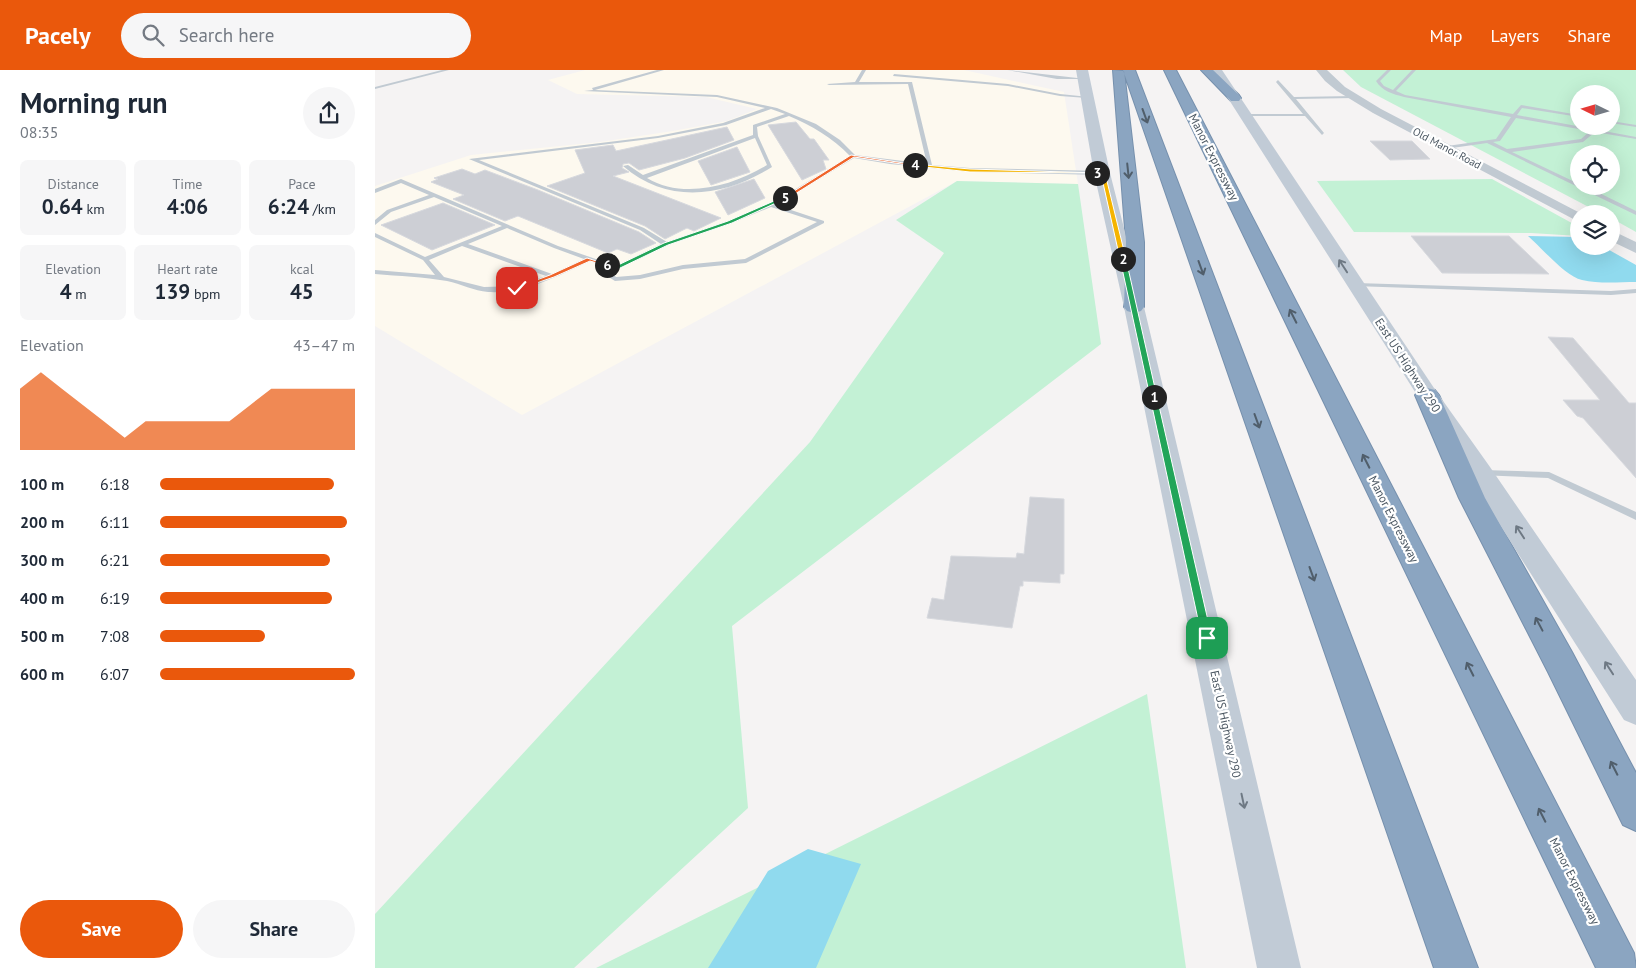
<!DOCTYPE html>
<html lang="en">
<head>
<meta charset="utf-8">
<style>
  :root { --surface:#fff; --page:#f6f6f7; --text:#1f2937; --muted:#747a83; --accent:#ea580c }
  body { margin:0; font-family:"PT Sans",sans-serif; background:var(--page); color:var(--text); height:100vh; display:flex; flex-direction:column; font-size:19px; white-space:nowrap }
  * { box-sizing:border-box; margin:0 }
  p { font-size:16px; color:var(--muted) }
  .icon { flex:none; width:28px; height:28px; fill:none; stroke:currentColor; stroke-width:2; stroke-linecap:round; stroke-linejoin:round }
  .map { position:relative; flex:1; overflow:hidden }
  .details { display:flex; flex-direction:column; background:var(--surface); width:375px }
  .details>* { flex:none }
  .needle { width:32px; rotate:275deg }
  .fabs { position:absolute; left:1195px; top:15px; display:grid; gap:10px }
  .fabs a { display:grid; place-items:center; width:50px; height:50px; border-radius:50%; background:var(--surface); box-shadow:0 5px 20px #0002; font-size:25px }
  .pin { position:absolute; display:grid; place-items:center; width:42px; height:42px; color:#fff; margin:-21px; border-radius:10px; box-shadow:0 2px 8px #0006 }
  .km { position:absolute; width:25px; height:25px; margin:-12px; border-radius:50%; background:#222; color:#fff; font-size:14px; line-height:25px; text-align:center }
  .round { display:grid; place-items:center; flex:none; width:52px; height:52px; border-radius:26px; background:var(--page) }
  .head { display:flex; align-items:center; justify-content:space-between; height:85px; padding:0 20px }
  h1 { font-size:28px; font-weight:600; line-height:38px }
  .figures { display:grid; grid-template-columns:repeat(3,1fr); gap:8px; height:85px; padding:5px 20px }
  .figures div { display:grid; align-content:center; border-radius:8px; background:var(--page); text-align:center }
  .figures b { font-size:21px; font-weight:600 }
  .figures small { font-size:14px; font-weight:400 }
  .figures p { font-size:14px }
  .chart { height:140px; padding:10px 20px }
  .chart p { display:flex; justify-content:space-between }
  .chart svg { width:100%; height:90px; margin-top:5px; fill:var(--accent); opacity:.7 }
  .cta { display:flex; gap:10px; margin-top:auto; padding:10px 20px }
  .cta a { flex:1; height:58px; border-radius:30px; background:var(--accent); color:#fff; font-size:20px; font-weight:600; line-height:58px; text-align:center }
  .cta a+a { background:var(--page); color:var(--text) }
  ul { padding:0 20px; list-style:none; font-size:16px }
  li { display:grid; grid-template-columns:80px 60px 1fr; align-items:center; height:38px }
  li i { height:12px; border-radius:6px; background:var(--accent) }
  header { display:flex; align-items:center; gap:30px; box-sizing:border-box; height:70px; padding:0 25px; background:var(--accent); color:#fff }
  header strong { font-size:24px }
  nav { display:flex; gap:28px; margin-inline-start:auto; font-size:18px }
  .search { width:350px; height:45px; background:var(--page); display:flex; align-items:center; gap:12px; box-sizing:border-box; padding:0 18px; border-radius:28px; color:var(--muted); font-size:19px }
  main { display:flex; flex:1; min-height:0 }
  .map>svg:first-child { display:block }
</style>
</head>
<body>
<header>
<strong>Pacely</strong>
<div class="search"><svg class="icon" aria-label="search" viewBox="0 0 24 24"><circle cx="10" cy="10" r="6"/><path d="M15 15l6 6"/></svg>Search here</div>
<nav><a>Map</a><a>Layers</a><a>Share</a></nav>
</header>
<main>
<section class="details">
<div class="head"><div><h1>Morning run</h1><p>08:35</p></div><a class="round"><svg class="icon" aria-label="share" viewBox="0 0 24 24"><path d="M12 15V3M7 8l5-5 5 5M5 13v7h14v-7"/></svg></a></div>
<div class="figures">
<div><p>Distance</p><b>0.64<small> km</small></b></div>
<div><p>Time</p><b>4:06</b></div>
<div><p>Pace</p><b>6:24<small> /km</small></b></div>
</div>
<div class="figures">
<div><p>Elevation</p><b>4<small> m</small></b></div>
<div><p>Heart rate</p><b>139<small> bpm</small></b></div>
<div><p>kcal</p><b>45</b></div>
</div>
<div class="chart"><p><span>Elevation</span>43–47 m</p>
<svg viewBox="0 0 160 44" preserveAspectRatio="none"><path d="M0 44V14L10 6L20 14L30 22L40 30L50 38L60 30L70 30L80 30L90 30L100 30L110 22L120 14L130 14L140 14L150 14L160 14V44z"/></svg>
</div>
<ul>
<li><b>100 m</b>6:18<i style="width:89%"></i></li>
<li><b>200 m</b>6:11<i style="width:96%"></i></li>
<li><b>300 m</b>6:21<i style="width:87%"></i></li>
<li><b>400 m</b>6:19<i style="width:88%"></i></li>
<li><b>500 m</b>7:08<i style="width:54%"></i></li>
<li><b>600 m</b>6:07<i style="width:100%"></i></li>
</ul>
<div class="cta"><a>Save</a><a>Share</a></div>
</section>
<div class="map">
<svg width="1261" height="898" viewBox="0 0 1261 898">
  <rect width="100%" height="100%" fill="#f5f3f3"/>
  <!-- commercial -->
  <path fill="#fdf9ef" d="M 210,0 L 589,0 L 689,22 L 703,114 L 582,111 L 147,345 L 0,256 L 0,116 L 96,85 L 225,72 L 298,61 L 352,51 L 382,39 L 331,27 L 202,24 L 173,10 Z"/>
  <!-- green -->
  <path fill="#c3f1d5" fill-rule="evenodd" d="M 968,0 L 1261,0 L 1261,162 L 1236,148 L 1236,144 L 1227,144 L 986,17 ZM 1204,24 L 1236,24 L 1236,56 L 1204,56 ZM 1204,84 L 1236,84 L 1236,116 L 1204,116 Z
    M 1117,109 L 1204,157 L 1204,166 L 1156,163 L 979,162 L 942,111 Z
    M 582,111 L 703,114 L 726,274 L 357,556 L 373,738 L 199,898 L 0,898 L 0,844 L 435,372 L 569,183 L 521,150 Z
    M 772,624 L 811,898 L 221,898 Z"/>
  <!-- water -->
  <path fill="#90daee" d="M 1153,166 L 1204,167 L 1204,176 L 1227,176 L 1261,195 L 1261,212 C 1244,212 1224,214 1207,210 C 1190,206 1167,178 1153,166 Z
    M 433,779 L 486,794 L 441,898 L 333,898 L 393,801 Z"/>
  <!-- building -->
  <path fill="#cdcfd5" stroke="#d7d9de" d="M 421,52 L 435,69 L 439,69 L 454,90 L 448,90 L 451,99 L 427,110 L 393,55 Z
    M 352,57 L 359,70 L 310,88 L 264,100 L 254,93 L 248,94 L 247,98 L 254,102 L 238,106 L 346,148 L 319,161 L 312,158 L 290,169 L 270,156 L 172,116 L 210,103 L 200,80 L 238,75 L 241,81 Z
    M 995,71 L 1037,71 L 1055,89 L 1015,90 Z
    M 362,77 L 375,102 L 336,115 L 323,91 Z
    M 87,99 L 100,104 L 110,100 L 163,120 L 264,162 L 281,173 L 256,184 L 242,179 L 233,183 L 143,146 L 130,151 L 78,129 L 89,125 L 56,112 L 63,109 L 59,108 Z
    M 379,109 L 390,128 L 353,145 L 340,122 Z
    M 68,133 L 120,155 L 57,180 L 6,155 Z
    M 1036,166 L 1134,166 L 1174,204 L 1067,203 Z
    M 1173,267 L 1198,268 L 1254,333 L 1261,333 L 1261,408 L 1208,348 L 1202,346 L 1188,330 L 1225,330 Z
    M 655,427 L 689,429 L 689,504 L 685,504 L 685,513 L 648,511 L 648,516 L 645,516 L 637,558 L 552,548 L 557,528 L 569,530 L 576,486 L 641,488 L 642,483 L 649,484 Z"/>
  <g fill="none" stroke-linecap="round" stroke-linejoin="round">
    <defs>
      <path id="motorway" d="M 738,0 L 749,1 L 769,172 L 769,237 L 766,241 L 759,243 L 752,241 L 749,237 L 751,172 Z
        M 748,0 L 760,0 L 1103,898 L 1059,898 Z
        M 789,0 L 801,0 L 1259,883 L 1261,898 L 1221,898 Z
        M 826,0 L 838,0 L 864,25 L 866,28 L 864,31 L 856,31 Z
        M 1052,318 L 1060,320 L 1064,325 L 1110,428 L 1197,582 L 1261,703 L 1261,761 L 1248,755 L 1173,602 L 1084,428 L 1040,325 L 1044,320 Z"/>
    </defs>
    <!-- motorway casing -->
    <use href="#motorway" stroke="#7690ad" stroke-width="2"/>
    <!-- service -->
    <path fill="#c1cad2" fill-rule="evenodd" d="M 67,0 L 74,0 L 0,19 L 0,17 Z
      M 282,0 L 289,0 L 220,20 L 342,25 L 402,38 L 441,54 L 465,70 L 480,85 L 552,94 L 533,14 L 454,15 L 452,14 L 480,12 L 487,0 L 491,0 L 484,12 L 537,12 L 557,95 L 595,98 L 727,101 L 730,103 L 727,105 L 595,102 L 515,94 L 479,88 L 401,135 L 449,151 L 449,153 L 371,193 L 308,199 L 265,209 L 240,211 L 232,206 L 237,199 L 215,191 C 183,206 149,224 113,222 C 99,221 86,214 72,211 C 49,207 24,206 0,204 L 0,200 L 60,205 L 48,190 L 0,167 L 0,163 L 50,187 L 127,156 L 59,127 L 16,142 L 0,155 L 0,150 L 12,140 L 54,125 L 26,113 L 0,123 L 0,119 L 26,109 L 183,176 L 241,196 L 286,174 L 265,160 L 94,89 L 283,66 L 348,53 L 390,38 L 342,27 L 209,21 L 218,20 L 217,18 ZM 396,39 L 410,44 L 378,55 L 378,65 L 268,105 L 253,95 L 248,96 C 293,135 349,127 397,97 L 383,66 L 382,57 L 414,46 C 437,56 457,67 475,86 L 401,131 L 353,151 L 292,172 L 269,158 L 104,90 L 283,68 L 351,55 ZM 380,68 L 392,95 C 358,116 308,130 272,108 ZM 396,137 L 442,152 L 370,189 L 308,195 L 265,205 L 241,207 L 239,205 L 243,199 L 293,175 L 357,153 ZM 132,158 L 179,178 L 209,189 L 177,204 L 93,174 ZM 87,176 L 171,206 L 140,216 L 109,217 L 69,207 L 54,190 Z
      M 632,0 L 711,9 L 682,9 Z
      M 1012,0 L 1016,0 L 1005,11 L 1009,16 L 1018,20 L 1037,0 L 1041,0 L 1021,21 L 1030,25 L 1138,44 L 1146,35 L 1204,45 L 1204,47 L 1147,38 L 1142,45 L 1261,67 L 1261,69 L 1220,62 L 1208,72 L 1137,82 L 1204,114 L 1204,116 L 1210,116 L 1261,141 L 1261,145 L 1112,73 L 1070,79 L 1072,76 L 1121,69 L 1136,47 L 1029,27 C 1018,24 1007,21 1001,11 ZM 1141,48 L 1215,61 L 1206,69 L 1132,79 L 1118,72 L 1125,71 Z
      M 519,4 L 633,14 L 685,24 L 714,27 L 712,28 L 685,26 L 633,16 L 518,6 Z
      M 903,10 L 919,27 L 979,26 L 981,27 L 979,28 L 921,29 L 949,63 L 947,65 L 930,46 L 869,46 L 871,44 L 928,44 L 901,12 Z
      M 1236,51 L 1261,55 L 1261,57 L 1236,53 Z
      M 981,213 L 1236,221 L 1261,219 L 1261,223 L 1236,225 L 979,216 L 978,215 Z
      M 1107,400 L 1174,402 L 1261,442 L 1261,450 L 1173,408 L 1104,405 L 1102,403 L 1104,401 Z"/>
    <!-- tertiary -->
    <path fill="#c1cad2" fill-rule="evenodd" d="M 941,0 L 952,0 L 970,17 L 1006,39 L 1207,144 L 1204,144 L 1204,152 L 998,43 L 962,21 L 950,11 Z
      M 1236,160 L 1261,172 L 1261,183 L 1236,171 Z"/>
    <!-- secondary -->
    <path fill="#c1cbd6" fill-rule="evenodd" d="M 701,0 L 713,0 L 735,103 L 769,237 L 926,898 L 882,898 L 749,237 L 719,103 Z
      M 835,0 L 847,0 L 1061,321 L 1115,397 L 1261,610 L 1261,655 L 1249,650 Z"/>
    <!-- motorway -->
    <use href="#motorway" fill="#8ba5c1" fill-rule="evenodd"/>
  </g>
  <!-- one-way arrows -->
  <defs><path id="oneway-shaft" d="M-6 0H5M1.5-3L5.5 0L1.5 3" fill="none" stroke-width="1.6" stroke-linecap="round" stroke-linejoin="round" transform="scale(1.25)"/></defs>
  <g stroke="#505e6b">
    <use href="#oneway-shaft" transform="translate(770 46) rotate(70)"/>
    <use href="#oneway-shaft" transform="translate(753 101) rotate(84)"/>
    <use href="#oneway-shaft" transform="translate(826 198) rotate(70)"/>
    <use href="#oneway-shaft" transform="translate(918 246) rotate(-117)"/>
    <use href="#oneway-shaft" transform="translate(882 351) rotate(70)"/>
    <use href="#oneway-shaft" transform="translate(991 391) rotate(-117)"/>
    <use href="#oneway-shaft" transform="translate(937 504) rotate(70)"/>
    <use href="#oneway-shaft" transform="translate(1164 554) rotate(-118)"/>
    <use href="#oneway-shaft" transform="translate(1095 599) rotate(-117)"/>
    <use href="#oneway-shaft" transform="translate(1239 698) rotate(-117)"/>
    <use href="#oneway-shaft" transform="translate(1167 745) rotate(-117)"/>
  </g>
  <g stroke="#6e7984">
    <use href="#oneway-shaft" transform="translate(968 196) rotate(-123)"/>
    <use href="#oneway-shaft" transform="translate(1145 462) rotate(-123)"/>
    <use href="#oneway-shaft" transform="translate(1234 598) rotate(-123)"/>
    <use href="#oneway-shaft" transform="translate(868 731) rotate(78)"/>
  </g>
  <!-- split-1 -->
  <path fill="#22a559" stroke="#fff" d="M 779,324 L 782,327 L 837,568 L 832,572 L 827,568 L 775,327 Z"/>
  <!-- split-2 -->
  <path fill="#22a559" stroke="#fff" d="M 748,187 L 751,189 L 782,327 L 779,329 L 775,327 L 745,189 Z"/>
  <!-- split-3 -->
  <path fill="#f5b400" stroke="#fff" d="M 728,101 L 730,103 L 751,189 L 748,191 L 745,189 L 726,104 L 719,103 Z"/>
  <!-- split-4 -->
  <path fill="#f5b400" stroke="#fff" d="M 539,94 L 595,99 L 724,103 L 595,102 L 540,96 Z"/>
  <!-- split-5 -->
  <path fill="#f0652b" stroke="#fff" d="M 476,85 L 542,95 L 540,96 L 479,87 L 412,129 L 408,128 Z"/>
  <!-- split-6 -->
  <path fill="#22a559" stroke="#fff" d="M 408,127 L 412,128 L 357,153 L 293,175 L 243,199 L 229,195 L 232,193 L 241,196 L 289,173 L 353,151 Z"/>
  <!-- split-7 -->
  <path fill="#f0652b" stroke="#fff" d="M 212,188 L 234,195 L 232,196 L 215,191 L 179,207 L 144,219 L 140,218 L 175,205 Z"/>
  <g text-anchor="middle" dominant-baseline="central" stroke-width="4.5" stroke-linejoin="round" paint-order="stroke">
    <!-- far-street labels -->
    <g font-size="11" fill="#4a5661" stroke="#fff">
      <text transform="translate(1072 78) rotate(28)">Old Manor Road</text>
    </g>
    <!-- street labels -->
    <g font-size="12" fill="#4a5661" stroke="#fff">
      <text transform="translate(839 87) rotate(63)">Manor Expressway</text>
      <text transform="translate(1033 295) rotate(57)">East US Highway 290</text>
      <text transform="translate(1019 449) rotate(63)">Manor Expressway</text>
      <text transform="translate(851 654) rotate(78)">East US Highway 290</text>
      <text transform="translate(1200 811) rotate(63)">Manor Expressway</text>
    </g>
  </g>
</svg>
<div class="fabs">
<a><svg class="needle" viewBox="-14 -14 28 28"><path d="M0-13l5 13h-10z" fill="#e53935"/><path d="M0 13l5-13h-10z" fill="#747a83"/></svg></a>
<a><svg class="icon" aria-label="locate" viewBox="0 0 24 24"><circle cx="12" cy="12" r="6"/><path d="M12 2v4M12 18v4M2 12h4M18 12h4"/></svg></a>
<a><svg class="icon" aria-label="layers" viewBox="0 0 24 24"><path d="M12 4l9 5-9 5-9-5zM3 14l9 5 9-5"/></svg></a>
</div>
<div class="pin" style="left:832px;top:568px;background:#1e9e55"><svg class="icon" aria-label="arrive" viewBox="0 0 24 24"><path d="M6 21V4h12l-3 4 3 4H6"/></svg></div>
<div class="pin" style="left:142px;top:218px;background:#d93025"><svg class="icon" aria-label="check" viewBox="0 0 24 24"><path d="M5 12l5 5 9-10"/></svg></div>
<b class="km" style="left:779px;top:327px">1</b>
<b class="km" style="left:748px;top:189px">2</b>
<b class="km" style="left:722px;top:103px">3</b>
<b class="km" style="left:540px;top:95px">4</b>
<b class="km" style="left:410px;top:128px">5</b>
<b class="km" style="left:232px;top:195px">6</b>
</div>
</main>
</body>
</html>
